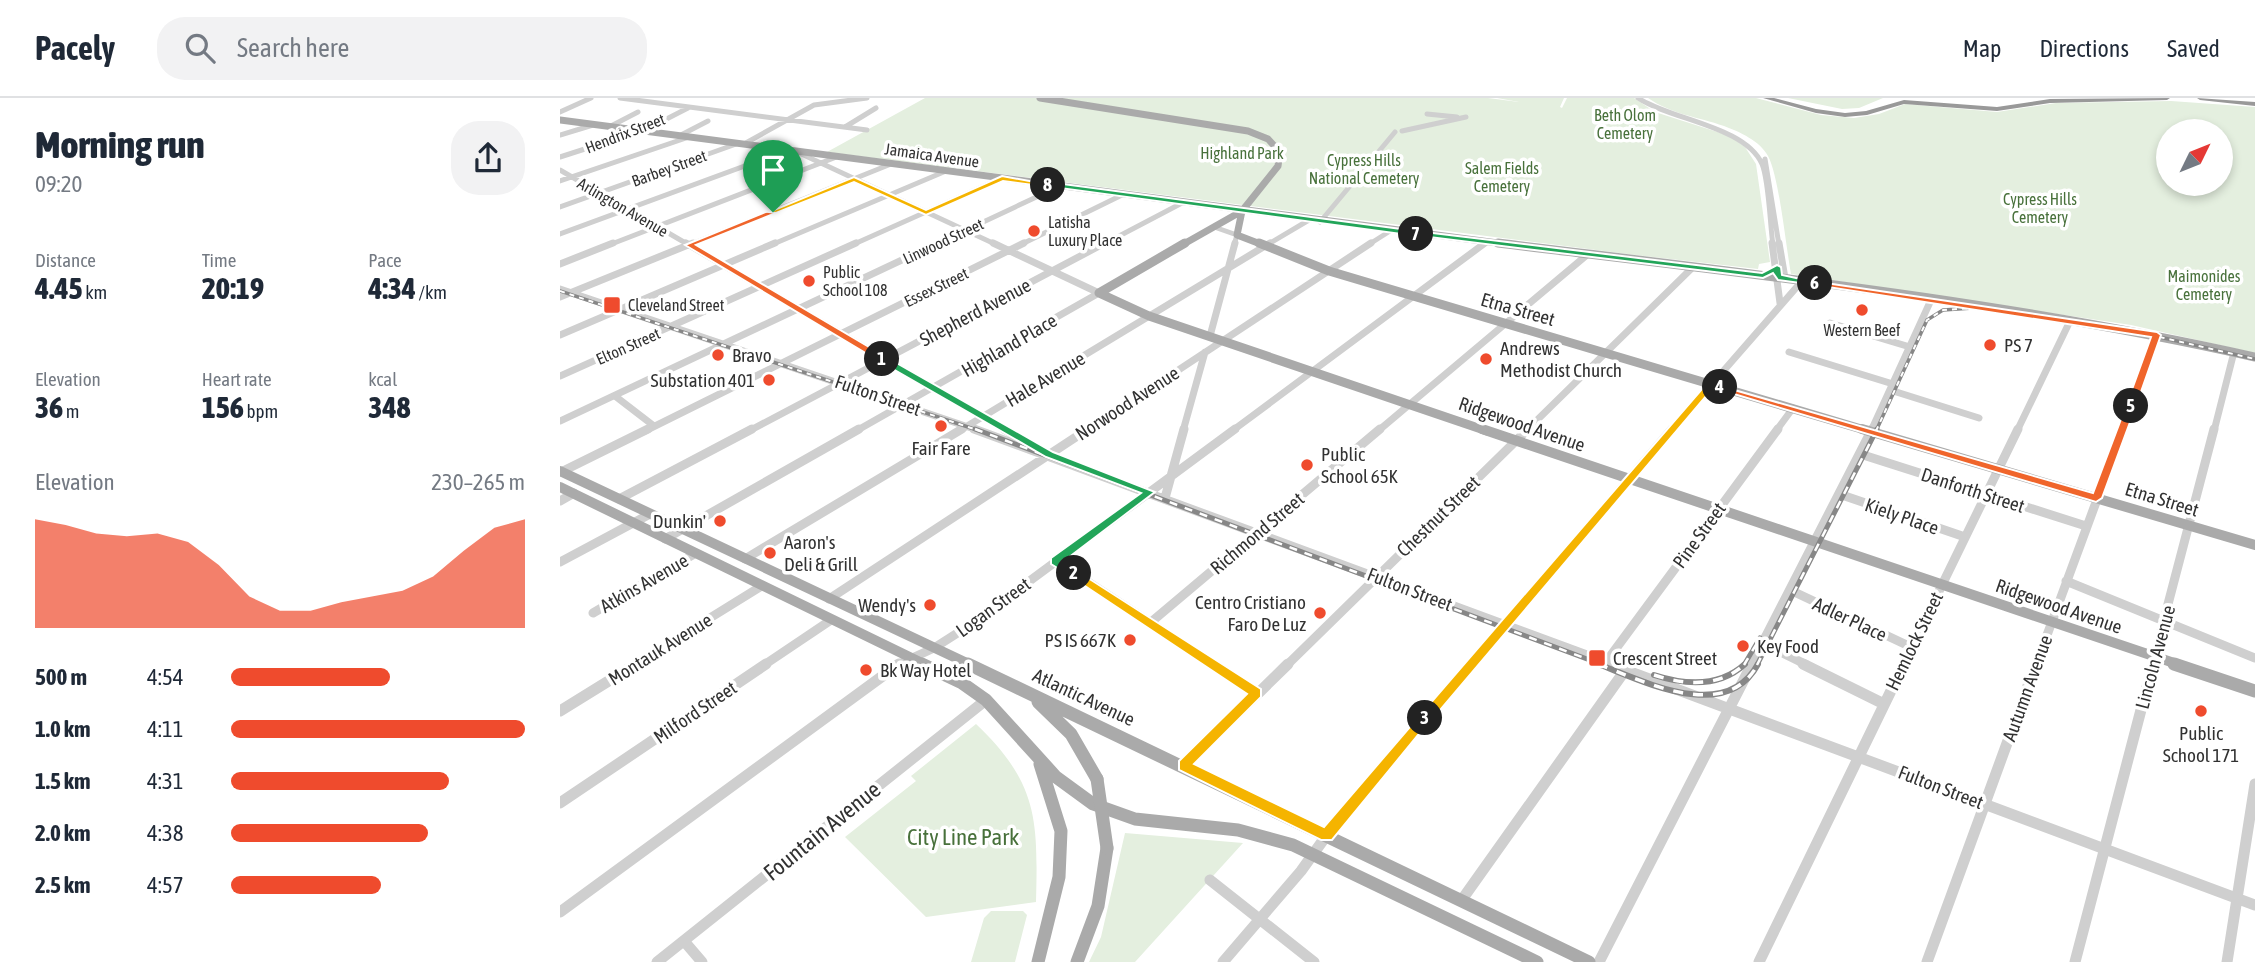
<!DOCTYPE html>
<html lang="en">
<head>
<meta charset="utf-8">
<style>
  :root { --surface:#fff; --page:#f2f2f3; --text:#1f2937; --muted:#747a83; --line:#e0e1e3; --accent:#ef4b2d }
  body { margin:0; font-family:"Asap Condensed",sans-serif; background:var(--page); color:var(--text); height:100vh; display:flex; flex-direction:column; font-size:26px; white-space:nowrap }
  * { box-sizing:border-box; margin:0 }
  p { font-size:23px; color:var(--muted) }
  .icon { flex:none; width:38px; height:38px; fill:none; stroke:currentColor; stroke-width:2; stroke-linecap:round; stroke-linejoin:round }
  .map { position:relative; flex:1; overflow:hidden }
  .sheet { display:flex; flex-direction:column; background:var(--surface); width:560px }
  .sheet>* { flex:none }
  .needle { width:46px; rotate:47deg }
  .tools { position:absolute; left:1596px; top:21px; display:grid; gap:14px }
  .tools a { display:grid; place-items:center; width:77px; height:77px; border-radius:50%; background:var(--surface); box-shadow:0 4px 10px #0003; font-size:35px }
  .pin { position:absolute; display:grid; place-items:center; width:60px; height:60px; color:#fff; margin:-72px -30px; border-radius:50% 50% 50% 0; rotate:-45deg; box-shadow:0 0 7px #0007 }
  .pin .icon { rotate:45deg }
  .km { position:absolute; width:35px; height:35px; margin:-18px; border-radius:50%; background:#222; color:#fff; font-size:19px; line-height:35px; text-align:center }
  .round { display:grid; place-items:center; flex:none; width:74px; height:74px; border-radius:28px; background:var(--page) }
  .head { display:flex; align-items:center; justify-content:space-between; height:119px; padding:0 35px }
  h1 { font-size:38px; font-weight:800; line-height:52px }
  .metrics { display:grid; grid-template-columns:repeat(3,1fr); gap:10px; height:119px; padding:7px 35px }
  .metrics div { display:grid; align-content:center }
  .metrics b { font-size:30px; font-weight:800 }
  .metrics small { font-size:19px; font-weight:400 }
  .metrics p { font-size:19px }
  .chart { height:196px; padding:14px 35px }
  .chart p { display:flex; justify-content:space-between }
  .chart svg { width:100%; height:126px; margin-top:7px; fill:var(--accent); opacity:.7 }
  ul { padding:0 35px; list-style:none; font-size:23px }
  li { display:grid; grid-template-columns:112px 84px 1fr; align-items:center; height:52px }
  li i { height:18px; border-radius:9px; background:var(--accent) }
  header { display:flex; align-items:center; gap:42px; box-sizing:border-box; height:98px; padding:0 35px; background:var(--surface); border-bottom:2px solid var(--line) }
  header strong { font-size:33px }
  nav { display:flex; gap:38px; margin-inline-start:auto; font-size:24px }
  .search { width:490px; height:63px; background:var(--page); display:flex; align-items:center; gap:18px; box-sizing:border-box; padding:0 24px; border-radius:28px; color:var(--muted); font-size:26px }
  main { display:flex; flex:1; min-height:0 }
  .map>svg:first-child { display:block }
</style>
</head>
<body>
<header>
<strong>Pacely</strong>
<div class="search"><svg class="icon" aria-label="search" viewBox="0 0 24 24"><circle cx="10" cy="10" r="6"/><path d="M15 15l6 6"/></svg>Search here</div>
<nav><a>Map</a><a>Directions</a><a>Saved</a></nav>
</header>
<main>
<section class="sheet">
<div class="head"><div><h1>Morning run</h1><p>09:20</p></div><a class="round"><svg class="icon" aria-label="share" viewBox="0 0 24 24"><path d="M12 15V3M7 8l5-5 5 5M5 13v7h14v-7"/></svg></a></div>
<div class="metrics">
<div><p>Distance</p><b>4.45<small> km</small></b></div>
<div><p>Time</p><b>20:19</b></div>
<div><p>Pace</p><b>4:34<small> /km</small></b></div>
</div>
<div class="metrics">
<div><p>Elevation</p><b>36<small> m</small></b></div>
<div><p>Heart rate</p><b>156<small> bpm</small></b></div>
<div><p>kcal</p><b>348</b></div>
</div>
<div class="chart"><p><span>Elevation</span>230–265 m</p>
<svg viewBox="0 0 160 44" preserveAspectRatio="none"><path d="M0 44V6L10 8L20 11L30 12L40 11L50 14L60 22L70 33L80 38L90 38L100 35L110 33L120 31L130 26L140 17L150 9L160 6V44z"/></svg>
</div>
<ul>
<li><b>500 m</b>4:54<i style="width:54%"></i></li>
<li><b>1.0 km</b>4:11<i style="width:100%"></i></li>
<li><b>1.5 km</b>4:31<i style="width:74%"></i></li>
<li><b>2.0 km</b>4:38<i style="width:67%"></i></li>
<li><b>2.5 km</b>4:57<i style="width:51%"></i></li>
</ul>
</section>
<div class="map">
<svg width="1695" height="864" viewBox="0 0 1695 864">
  <rect width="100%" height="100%" fill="#fff"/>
  <!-- green -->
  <path fill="#e4efdf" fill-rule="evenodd" d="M 365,0 L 928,0 L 959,4 L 937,0 L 1004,0 L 1000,9 L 1002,10 L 1007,0 L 1074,0 L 1095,14 L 1170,38 L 1185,49 L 1196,66 L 1210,164 L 1199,166 L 1198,171 L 1075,157 L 267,54 Z
    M 1088,0 L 1196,0 L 1261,17 L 1294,20 L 1319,16 L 1345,6 L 1437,14 L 1496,5 L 1611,3 L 1695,9 L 1695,255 L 1571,227 L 1231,176 C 1226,149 1219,78 1208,58 C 1200,43 1180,34 1164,28 C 1138,19 1111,16 1088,0 ZM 1608,33 L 1661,33 L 1661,86 L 1608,86 Z
    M 1228,0 L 1323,0 L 1299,10 L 1282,11 Z
    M 416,626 C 478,685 478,722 476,804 L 366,819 L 285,739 L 356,683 L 351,678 Z
    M 565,735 L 683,745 L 575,864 L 529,864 L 541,839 Z
    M 431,813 L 463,813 L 467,817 L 455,864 L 411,864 L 424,820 Z"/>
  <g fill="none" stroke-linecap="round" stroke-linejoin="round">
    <!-- minor-far3 -->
    <path stroke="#cfcfcf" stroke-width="5" d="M 60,0 L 307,32
      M 1078,0 C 1111,22 1185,28 1202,66 C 1209,82 1210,128 1213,147
      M 0,14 L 31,0
      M 867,16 L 897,19
      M 49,29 L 78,14
      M 285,29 L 316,10
      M 842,33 L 906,19
      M 0,37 L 33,27
      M 119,38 L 148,23
      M 184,46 L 254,7 L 307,0
      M 235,53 L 437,147
      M 0,59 L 87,31 L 128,10
      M 1205,61 L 1219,147
      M 0,72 L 129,147
      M 0,83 L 129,39
      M 0,109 L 179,45
      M 760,124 L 835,34
      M 657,130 L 677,137 L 674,147
      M 0,136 L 228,52
      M 49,147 L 279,58
      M 129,147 L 331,66
      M 211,147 L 386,73
      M 292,147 L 442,80
      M 374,147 L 500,88
      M 460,147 L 562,97
      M 542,147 L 622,105
      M 707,147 L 749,122
      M 808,147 L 830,133
      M 923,147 L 927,144"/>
    <!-- minor-far2 -->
    <path stroke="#cfcfcf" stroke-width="7" d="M 126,145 L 447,333
      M 433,145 L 539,195
      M 1212,145 L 1220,205
      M 1219,145 L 1225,180
      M 0,166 L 53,145
      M 0,191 L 420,333
      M 0,199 L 133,145
      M 1270,225 L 1350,249
      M 0,237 L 215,145
      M 650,238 L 675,145
      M 1229,254 L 1333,286
      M 0,278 L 296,145
      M 1330,292 L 1419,320
      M 55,298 L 94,328
      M 0,323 L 378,145
      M 85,333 L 464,145
      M 189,333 L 545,145
      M 296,333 L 539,195
      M 399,333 L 710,145
      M 526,333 L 811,145
      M 623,333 L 645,254
      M 672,333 L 925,145
      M 818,333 L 1028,156
      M 966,333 L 1133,169
      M 1111,333 L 1242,183
      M 1216,333 L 1233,310
      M 1311,333 L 1371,202
      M 1457,333 L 1510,223
      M 1562,333 L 1597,237
      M 1654,333 L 1674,254"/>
    <!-- minor-far1 -->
    <path stroke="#cfcfcf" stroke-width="9" d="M 414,331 L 1054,567
      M 444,331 L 463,342
      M 1300,356 L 1526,428
      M 1,374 L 88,331
      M 1279,396 L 1405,439
      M 605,400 L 624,331
      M 59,401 L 192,331
      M 0,403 L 14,395
      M 105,441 L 299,331
      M 185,461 L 402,331
      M 496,463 L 655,567
      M 0,464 L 90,416
      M 1506,483 L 1695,560
      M 1230,492 L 1351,549
      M 269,501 L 528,331
      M 33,515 L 134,456
      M 590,525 L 820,331
      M 1202,545 L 1247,567
      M 1046,564 L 1218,331
      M 74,567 L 200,489
      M 204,567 L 271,522
      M 337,567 L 374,550 L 410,527 L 675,331
      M 727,567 L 968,331
      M 910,567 L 1112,331
      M 1191,567 L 1312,331
      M 1343,567 L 1458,331
      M 1476,567 L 1563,331
      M 1592,567 L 1654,331"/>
    <!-- minor -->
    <path stroke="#cfcfcf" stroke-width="11" d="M 652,566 L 697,595
      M 1049,566 L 1695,807
      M 1243,566 L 1324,606
      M 0,613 L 76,566
      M 624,668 L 728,566
      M 0,705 L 206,566
      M 650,782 L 754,864
      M 901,803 L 1066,571
      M 0,814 L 339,566
      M 124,843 L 142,864
      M 97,864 L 426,602
      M 663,864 L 741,773 L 774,727 L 912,566
      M 1039,864 L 1192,566
      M 1199,864 L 1344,566
      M 1367,864 L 1476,566
      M 1515,864 L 1593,566
      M 1667,864 L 1695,686"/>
    <!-- major-far3 -->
    <path stroke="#aaa" stroke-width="7" d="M 480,0 L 688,33 L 708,41 L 720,54 L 718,68 L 682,113 L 622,147
      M 0,22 L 953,147
      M 682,113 L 677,137 L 703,147"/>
    <!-- major-far2 -->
    <path stroke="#aaa" stroke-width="9" d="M 699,145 L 769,173 L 1308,333
      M 938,145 C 1191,176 1446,203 1695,259
      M 539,195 L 625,145
      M 539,195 L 589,218 L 927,333"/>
    <!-- major-far1 -->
    <path stroke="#aaa" stroke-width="10" d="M 922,331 L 1620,567
      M 1302,331 L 1695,447
      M 0,373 L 411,567
      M 0,389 L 366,567"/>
    <!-- major -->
    <path stroke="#aaa" stroke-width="13" d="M 362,566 L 402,585 L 426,602 L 496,679 L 533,706 L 575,721 L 678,732 L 733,747 L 977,864
      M 408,566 L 1029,864
      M 1614,566 L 1695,593
      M 478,604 L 511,636 L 537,681
      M 478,864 L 499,779 L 501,733 L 480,666
      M 517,864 L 538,808 L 547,750"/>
    <!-- highway -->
    <path fill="#999" fill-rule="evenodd" d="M 1203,0 L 1214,0 L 1256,11 L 1285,15 L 1306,13 L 1344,2 L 1437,9 L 1490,1 L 1610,0 L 1607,2 L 1490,5 L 1437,13 L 1344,6 L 1307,17 L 1285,19 L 1256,15 Z
      M 1637,0 L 1695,4 L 1695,8 L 1640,2 Z"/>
    <defs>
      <path id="rail-far2" d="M 0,193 L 420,333
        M 1316,333 L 1367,222 L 1383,212 L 1413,210 L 1591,237 L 1695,261"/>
      <path id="rail-far1" d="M 415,331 L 1043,567
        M 1184,567 L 1200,540
        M 1197,567 L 1317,331"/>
      <path id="rail" d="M 1038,566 C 1083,583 1166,626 1198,566
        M 1094,577 C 1125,587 1159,590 1185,566"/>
    </defs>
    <!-- rail-far2 casing -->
    <use href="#rail-far2" stroke="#878787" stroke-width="3.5"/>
    <!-- rail-far1 casing -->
    <use href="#rail-far1" stroke="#878787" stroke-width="5"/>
    <!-- rail casing -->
    <use href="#rail" stroke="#878787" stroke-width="6"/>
    <!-- rail-far2 -->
    <use href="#rail-far2" stroke="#fff" stroke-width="2" stroke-dasharray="5" stroke-linecap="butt"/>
    <!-- rail-far1 -->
    <use href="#rail-far1" stroke="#fff" stroke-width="2.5" stroke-dasharray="8" stroke-linecap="butt"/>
    <!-- rail -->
    <use href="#rail" stroke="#fff" stroke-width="3.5" stroke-dasharray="10" stroke-linecap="butt"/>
    <!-- major-bridge -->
    <path stroke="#aaa" stroke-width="13" d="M 537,681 L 547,750"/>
  </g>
  <!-- split-1 -->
  <path fill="#f0652b" stroke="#fff" stroke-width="2" d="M 213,111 L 216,115 L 136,147 L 326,259 L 326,263 L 319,263 L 125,147 Z"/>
  <!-- split-2 -->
  <path fill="#22a559" stroke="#fff" stroke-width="2" d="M 319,259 L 326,259 L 493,354 L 595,394 L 504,463 L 520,475 L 518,478 L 510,478 L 491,466 L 491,460 L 581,395 L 486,359 L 319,263 Z"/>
  <!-- split-3 -->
  <path fill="#f5b400" stroke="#fff" stroke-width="2" d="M 514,471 L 701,591 L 701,599 L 634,666 L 764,729 L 861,616 L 870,616 L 872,620 L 772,742 L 761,742 L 619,672 L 619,663 L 687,596 L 510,478 L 510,472 Z"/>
  <!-- split-4 -->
  <path fill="#f5b400" stroke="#fff" stroke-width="2" d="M 1148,284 L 1165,289 L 1160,292 L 1153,290 L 870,624 L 861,624 L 861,616 Z"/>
  <!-- split-5 -->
  <path fill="#f0652b" stroke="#fff" stroke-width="2" d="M 1157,287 L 1533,395 L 1566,308 L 1571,305 L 1576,308 L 1542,400 L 1536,404 L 1157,291 Z"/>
  <!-- split-6 -->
  <path fill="#f0652b" stroke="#fff" stroke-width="2" d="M 1252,183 L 1597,234 L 1601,237 L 1576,308 L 1571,311 L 1566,308 L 1591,239 L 1255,187 Z"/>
  <!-- split-7 -->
  <path fill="#22a559" stroke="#fff" stroke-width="2" d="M 856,133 L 1202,175 L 1217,167 L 1221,169 L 1222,177 L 1259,185 L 1255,187 L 1218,182 L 1213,175 L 1203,180 L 853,137 Z"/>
  <!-- split-8 -->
  <path fill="#22a559" stroke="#fff" stroke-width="2" d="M 488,84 L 856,133 L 860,136 L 856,138 L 485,88 Z"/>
  <!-- split-9 -->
  <path fill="#f5b400" stroke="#fff" stroke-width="2" d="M 442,78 L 491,87 L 488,89 L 443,83 L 366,117 L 294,84 L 216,115 L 209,114 L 294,79 L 366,112 Z"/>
  <!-- markers -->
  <g fill="#ef4b2d" stroke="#fff" stroke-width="2.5">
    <circle cx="474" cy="133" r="7"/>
    <circle cx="249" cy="183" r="7"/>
    <rect x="43" y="198" width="18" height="18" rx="3.5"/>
    <circle cx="1302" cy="212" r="7"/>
    <circle cx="1430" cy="247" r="7"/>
    <circle cx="158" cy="257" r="7"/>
    <circle cx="926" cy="261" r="7"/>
    <circle cx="209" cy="282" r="7"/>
    <circle cx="381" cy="328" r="7"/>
    <circle cx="747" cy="367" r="7"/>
    <circle cx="160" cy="423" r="7"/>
    <circle cx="210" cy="455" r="7"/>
    <circle cx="370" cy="507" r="7"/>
    <circle cx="760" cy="515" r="7"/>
    <circle cx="570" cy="542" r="7"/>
    <circle cx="1183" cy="548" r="7"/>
    <rect x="1028" y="551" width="18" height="18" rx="3.5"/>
    <circle cx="306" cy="572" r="7"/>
    <circle cx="1641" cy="613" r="7"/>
  </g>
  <g text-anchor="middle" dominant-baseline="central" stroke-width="7" stroke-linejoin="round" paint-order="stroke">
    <!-- far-park labels -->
    <g font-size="16" fill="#48713b" stroke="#fff">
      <text x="1065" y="17">Beth Olom<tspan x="1065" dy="18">Cemetery</tspan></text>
      <text x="682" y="55">Highland Park</text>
      <text x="804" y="62">Cypress Hills<tspan x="804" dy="18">National Cemetery</tspan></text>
      <text x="942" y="70">Salem Fields<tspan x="942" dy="18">Cemetery</tspan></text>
      <text x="1480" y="101">Cypress Hills<tspan x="1480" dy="18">Cemetery</tspan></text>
      <text x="1644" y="178">Maimonides<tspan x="1644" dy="18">Cemetery</tspan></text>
    </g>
    <!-- far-street labels -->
    <g font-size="16" fill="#323232" stroke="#fff">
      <text transform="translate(65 35) rotate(-21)">Hendrix Street</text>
      <text transform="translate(372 57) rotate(8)">Jamaica Avenue</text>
      <text transform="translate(109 70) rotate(-20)">Barbey Street</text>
      <text transform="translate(63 109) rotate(30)">Arlington Avenue</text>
      <text transform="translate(383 143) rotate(-25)">Linwood Street</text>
      <text transform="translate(376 189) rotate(-26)">Essex Street</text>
      <text transform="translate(68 248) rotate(-24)">Elton Street</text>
    </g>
    <!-- far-poi labels -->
    <g font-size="16" fill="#323232" stroke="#fff" text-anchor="start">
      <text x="488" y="124">Latisha<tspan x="488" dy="18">Luxury Place</tspan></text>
      <text x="263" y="174">Public<tspan x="263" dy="18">School 108</tspan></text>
      <text x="68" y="207">Cleveland Street</text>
      <text x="1302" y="232" text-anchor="middle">Western Beef</text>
    </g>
    <!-- street labels -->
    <g font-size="19" fill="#323232" stroke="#fff">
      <text transform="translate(958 211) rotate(16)">Etna Street</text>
      <text transform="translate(415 214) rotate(-28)">Shepherd Avenue</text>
      <text transform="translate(449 247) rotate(-30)">Highland Place</text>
      <text transform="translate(485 281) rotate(-31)">Hale Avenue</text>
      <text transform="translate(318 297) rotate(19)">Fulton Street</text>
      <text transform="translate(567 305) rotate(-33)">Norwood Avenue</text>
      <text transform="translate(962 326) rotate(19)">Ridgewood Avenue</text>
      <text transform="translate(1413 392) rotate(18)">Danforth Street</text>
      <text transform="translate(1602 401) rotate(17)">Etna Street</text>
      <text transform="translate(878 418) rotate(-44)">Chestnut Street</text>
      <text transform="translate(1342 418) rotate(19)">Kiely Place</text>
      <text transform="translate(697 435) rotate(-40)">Richmond Street</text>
      <text transform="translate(1139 437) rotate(-54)">Pine Street</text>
      <text transform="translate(84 485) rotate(-30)">Atkins Avenue</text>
      <text transform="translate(850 491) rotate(21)">Fulton Street</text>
      <text transform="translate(1499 508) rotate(19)">Ridgewood Avenue</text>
      <text transform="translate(433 509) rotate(-36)">Logan Street</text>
      <text transform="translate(1290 521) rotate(25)">Adler Place</text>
      <text transform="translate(1354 543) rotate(-64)">Hemlock Street</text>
      <text transform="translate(100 551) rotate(-32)">Montauk Avenue</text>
      <text transform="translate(1595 559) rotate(-75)">Lincoln Avenue</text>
      <text transform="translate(1467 590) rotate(-70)">Autumn Avenue</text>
      <text transform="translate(524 599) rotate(25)">Atlantic Avenue</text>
      <text transform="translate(135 614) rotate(-34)">Milford Street</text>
      <text transform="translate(1381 689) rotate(21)">Fulton Street</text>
    </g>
    <!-- poi labels -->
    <g font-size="19" fill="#323232" stroke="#fff" text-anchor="start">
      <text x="1444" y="247">PS 7</text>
      <text x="940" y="250">Andrews<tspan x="940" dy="22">Methodist Church</tspan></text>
      <text x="172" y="257">Bravo</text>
      <text x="195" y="282" text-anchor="end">Substation 401</text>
      <text x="381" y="350" text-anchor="middle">Fair Fare</text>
      <text x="761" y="356">Public<tspan x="761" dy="22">School 65K</tspan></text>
      <text x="146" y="423" text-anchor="end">Dunkin'</text>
      <text x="224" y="444">Aaron's<tspan x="224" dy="22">Deli &amp; Grill</tspan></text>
      <text x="746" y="504" text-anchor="end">Centro Cristiano<tspan x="746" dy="22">Faro De Luz</tspan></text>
      <text x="356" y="507" text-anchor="end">Wendy's</text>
      <text x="556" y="542" text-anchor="end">PS IS 667K</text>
      <text x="1197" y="548">Key Food</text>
      <text x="1053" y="560">Crescent Street</text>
      <text x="320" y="572">Bk Way Hotel</text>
      <text x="1641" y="635" text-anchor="middle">Public<tspan x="1641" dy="22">School 171</tspan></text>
    </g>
    <!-- near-street labels -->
    <g font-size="23" fill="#323232" stroke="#fff">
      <text transform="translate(262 733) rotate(-39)">Fountain Avenue</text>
    </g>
    <!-- near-park labels -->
    <g font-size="23" fill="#48713b" stroke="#fff">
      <text x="403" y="739">City Line Park</text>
    </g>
  </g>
</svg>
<div class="tools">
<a><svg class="needle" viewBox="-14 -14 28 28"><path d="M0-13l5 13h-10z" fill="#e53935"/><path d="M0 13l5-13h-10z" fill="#747a83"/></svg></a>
</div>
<div class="pin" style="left:213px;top:114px;background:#1e9e55"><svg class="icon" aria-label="arrive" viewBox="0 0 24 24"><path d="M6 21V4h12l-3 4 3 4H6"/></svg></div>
<b class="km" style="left:322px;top:261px">1</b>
<b class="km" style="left:514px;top:475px">2</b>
<b class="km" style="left:865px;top:620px">3</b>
<b class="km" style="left:1160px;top:289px">4</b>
<b class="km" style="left:1571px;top:308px">5</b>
<b class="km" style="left:1255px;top:185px">6</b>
<b class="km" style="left:856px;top:136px">7</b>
<b class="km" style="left:488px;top:87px">8</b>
</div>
</main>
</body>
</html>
